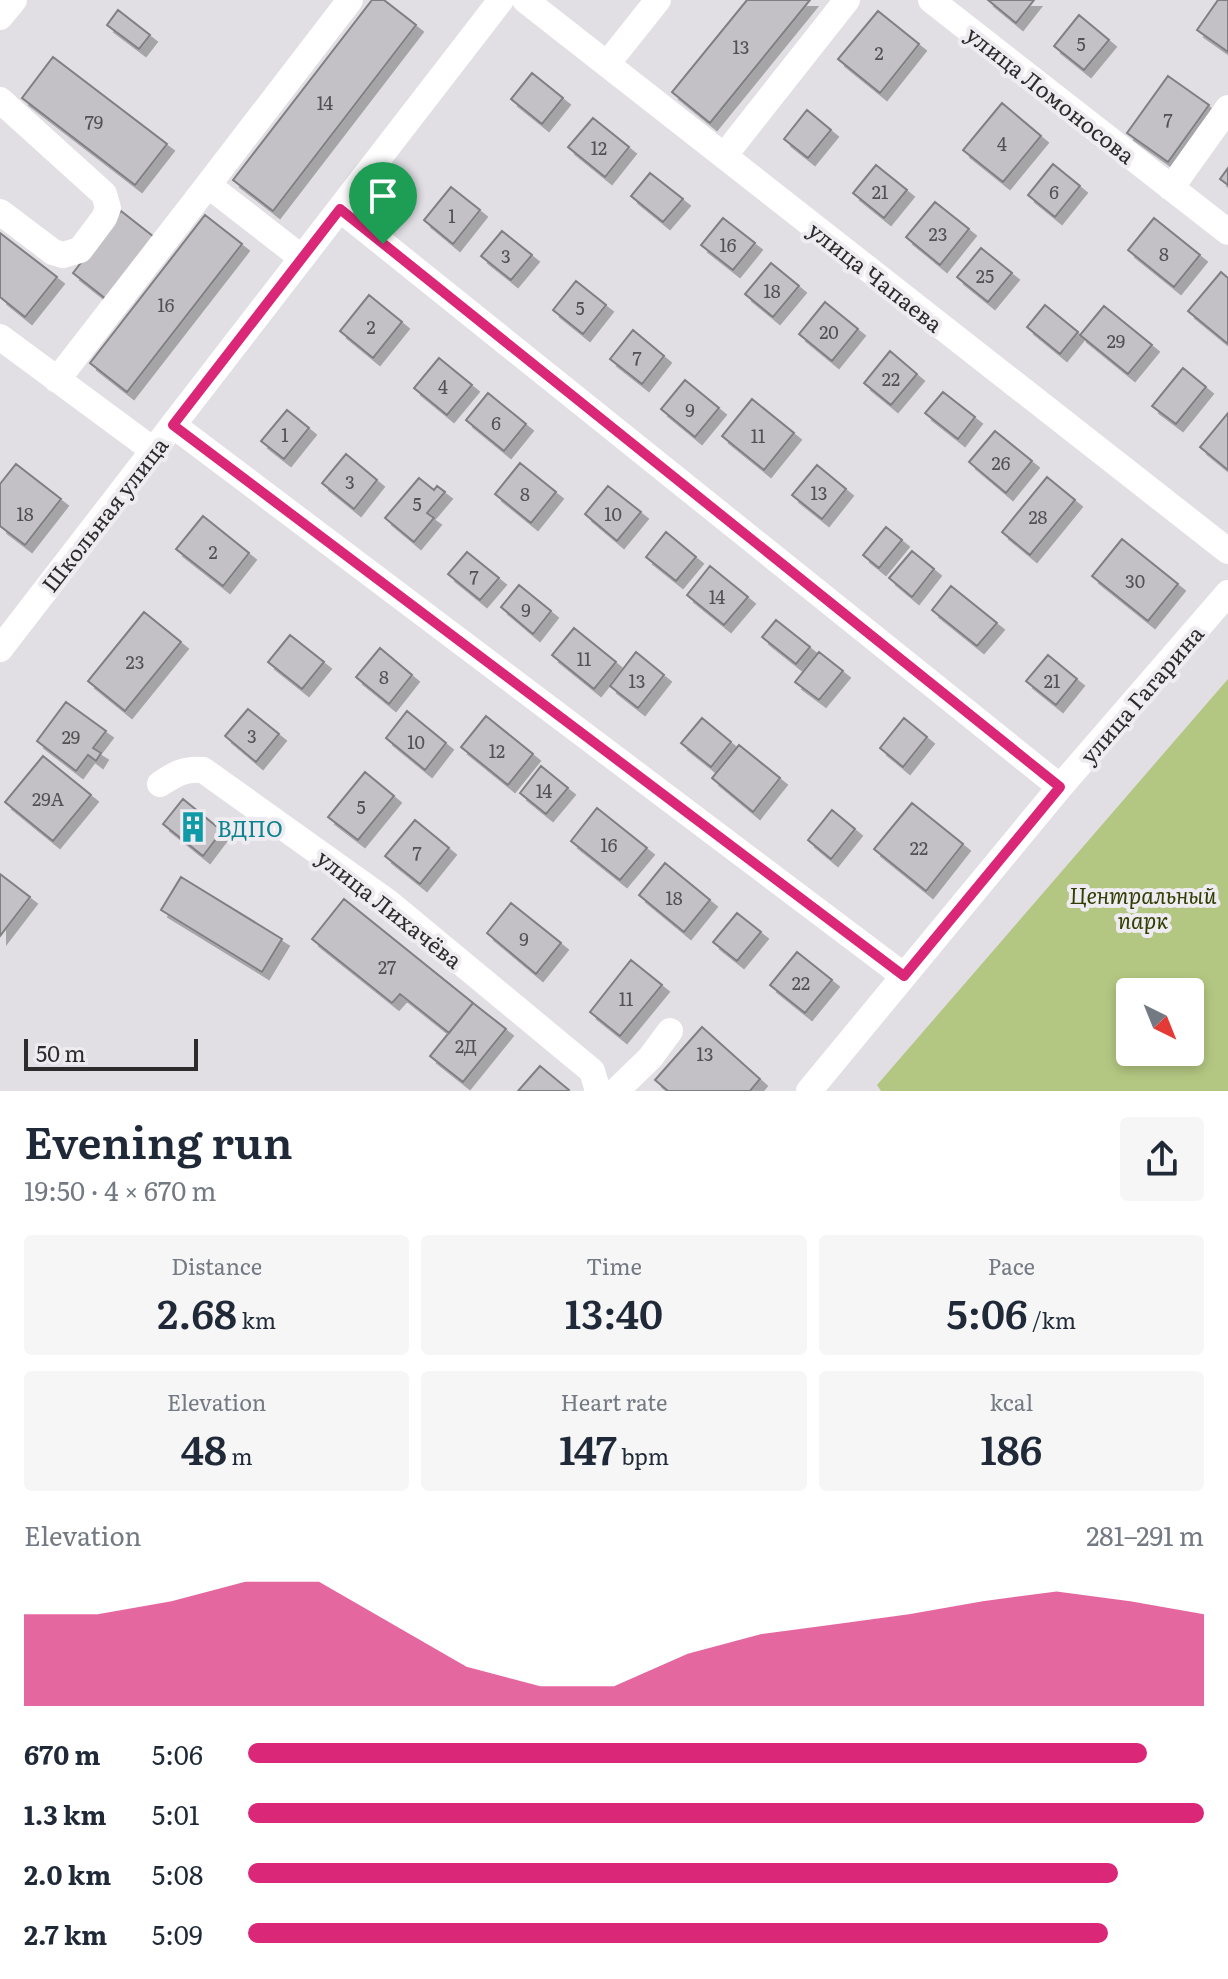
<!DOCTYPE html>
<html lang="en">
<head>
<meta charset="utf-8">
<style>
  :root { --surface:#fff; --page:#f6f6f7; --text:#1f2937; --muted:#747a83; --accent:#db2777 }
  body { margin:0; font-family:Literata,serif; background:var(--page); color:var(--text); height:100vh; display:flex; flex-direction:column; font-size:30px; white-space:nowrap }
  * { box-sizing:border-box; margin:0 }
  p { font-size:26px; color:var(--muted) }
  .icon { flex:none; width:44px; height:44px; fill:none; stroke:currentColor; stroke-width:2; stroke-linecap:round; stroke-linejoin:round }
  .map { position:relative; height:1091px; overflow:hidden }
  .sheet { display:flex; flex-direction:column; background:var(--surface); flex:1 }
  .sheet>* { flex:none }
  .needle { width:52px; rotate:137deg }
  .tools { position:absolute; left:1116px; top:978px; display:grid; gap:16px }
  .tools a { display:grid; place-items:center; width:88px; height:88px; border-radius:8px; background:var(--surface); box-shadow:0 4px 12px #0003; font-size:40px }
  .scale { position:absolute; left:24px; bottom:20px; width:174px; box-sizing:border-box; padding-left:8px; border:4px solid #2c2c2d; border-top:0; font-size:22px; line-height:28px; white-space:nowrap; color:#2c2c2d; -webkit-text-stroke:6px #eeecf1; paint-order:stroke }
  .pin { position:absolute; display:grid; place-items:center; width:68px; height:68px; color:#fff; margin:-82px -34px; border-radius:50% 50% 50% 0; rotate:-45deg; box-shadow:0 0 8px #0007 }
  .pin .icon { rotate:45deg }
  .round { display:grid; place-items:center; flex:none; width:84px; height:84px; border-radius:8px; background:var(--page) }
  .head { display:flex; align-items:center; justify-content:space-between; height:136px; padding:0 24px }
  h1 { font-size:44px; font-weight:600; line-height:60px }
  .metrics { display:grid; grid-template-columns:repeat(3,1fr); gap:12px; height:136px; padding:8px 24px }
  .metrics div { display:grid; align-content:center; border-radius:8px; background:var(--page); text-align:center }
  .metrics b { font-size:40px; font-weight:600 }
  .metrics small { font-size:22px; font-weight:400 }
  .metrics p { font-size:22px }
  .chart { height:224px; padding:16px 24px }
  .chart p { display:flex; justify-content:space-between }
  .chart svg { width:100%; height:144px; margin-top:8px; fill:var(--accent); opacity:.7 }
  ul { padding:0 24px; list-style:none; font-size:26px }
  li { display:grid; grid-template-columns:128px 96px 1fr; align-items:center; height:60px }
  li i { height:20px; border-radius:10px; background:var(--accent) }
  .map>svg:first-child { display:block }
</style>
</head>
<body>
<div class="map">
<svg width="1228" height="1091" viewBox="0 0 1228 1091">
  <defs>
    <filter id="shadow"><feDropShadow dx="7" dy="7" stdDeviation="0" flood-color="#0004"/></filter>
  </defs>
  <rect width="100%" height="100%" fill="#e1dfe4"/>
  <!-- green -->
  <path fill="#b4c782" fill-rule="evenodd" d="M 1228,679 L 1228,1091 L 881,1091 L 877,1085 ZM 1190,992 L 1190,1052 L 1130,1052 L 1130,992 Z"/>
  <!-- building -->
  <path fill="#c3c1c6" stroke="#807f83" stroke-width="2" filter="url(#shadow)" d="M 372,0 L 384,0 L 416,25 L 273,211 L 233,180 Z
    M 747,0 L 810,0 L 710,123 L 672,92 Z
    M 988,0 L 1034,0 L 1016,23 Z
    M 1218,0 L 1228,0 L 1228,52 L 1197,30 Z
    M 118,10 L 150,35 L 139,49 L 107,25 Z
    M 878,11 L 919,44 L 880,93 L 838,59 Z
    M 1079,15 L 1109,40 L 1084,70 L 1054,46 Z
    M 53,57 L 167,144 L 135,185 L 22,98 Z
    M 532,73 L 563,98 L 542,124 L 511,99 Z
    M 1168,76 L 1209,105 L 1168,162 L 1127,133 Z
    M 1002,103 L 1041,136 L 1003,182 L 963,150 Z
    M 807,110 L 831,130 L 808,158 L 784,139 Z
    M 593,118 L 629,147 L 605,177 L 568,147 Z
    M 1053,164 L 1080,186 L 1055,217 L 1028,195 Z
    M 876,165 L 907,190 L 884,218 L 853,193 Z
    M 1228,168 L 1228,185 L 1220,179 Z
    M 650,173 L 683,199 L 663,222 L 631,196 Z
    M 451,187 L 480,210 L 453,244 L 424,220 Z
    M 935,202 L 969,229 L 940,265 L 906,237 Z
    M 121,211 L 154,237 L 106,299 L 73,273 Z
    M 205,215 L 242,244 L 127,392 L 90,363 Z
    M 723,218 L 755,243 L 733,270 L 701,245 Z
    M 1154,218 L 1200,255 L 1174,287 L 1128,250 Z
    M 502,231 L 532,255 L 511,280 L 481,256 Z
    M 0,233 L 57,277 L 25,317 L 0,297 Z
    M 981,248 L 1012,273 L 988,302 L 957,277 Z
    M 771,263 L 799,286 L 773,317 L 745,294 Z
    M 1221,272 L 1228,278 L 1228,344 L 1188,311 Z
    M 576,281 L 606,305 L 583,334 L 553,310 Z
    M 369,295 L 402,322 L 373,358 L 340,331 Z
    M 825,302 L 858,329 L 832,361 L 799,334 Z
    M 1045,305 L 1078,332 L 1060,354 L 1027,327 Z
    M 1104,306 L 1152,345 L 1128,374 L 1080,335 Z
    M 633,330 L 664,356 L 642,384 L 610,359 Z
    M 890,351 L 917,374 L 891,405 L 864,383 Z
    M 439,358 L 472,385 L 447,415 L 414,388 Z
    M 1183,368 L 1206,387 L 1176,424 L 1152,406 Z
    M 685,380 L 719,408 L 695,437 L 661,409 Z
    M 943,392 L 975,417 L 958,439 L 925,413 Z
    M 488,393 L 526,424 L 504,451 L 466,420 Z
    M 752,399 L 794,433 L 764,470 L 722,436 Z
    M 287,410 L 309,428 L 284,459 L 261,441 Z
    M 1228,413 L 1228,470 L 1200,447 Z
    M 995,431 L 1032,461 L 1006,493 L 969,462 Z
    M 346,454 L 377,480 L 354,509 L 322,483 Z
    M 520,463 L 556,492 L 531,523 L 495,494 Z
    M 16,464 L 61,499 L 25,545 L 0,526 L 0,484 Z
    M 817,465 L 846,489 L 822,519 L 792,495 Z
    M 1047,477 L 1075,500 L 1030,555 L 1002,532 Z
    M 419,478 L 434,490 L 437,486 L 445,492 L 427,513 L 434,518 L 414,542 L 385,518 Z
    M 608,486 L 641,512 L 617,541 L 585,514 Z
    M 203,516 L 249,553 L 223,586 L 176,549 Z
    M 886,527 L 902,540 L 879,568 L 863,555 Z
    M 666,532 L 696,557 L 676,581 L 646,557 Z
    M 1122,539 L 1178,584 L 1148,621 L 1092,576 Z
    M 912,551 L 934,569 L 912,597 L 889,578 Z
    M 467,552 L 499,578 L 480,600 L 448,574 Z
    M 710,566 L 748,597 L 724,625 L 687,595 Z
    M 519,585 L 551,611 L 533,634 L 501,607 Z
    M 951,586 L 997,623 L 977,646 L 932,610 Z
    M 144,612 L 181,642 L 125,711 L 88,681 Z
    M 776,620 L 810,647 L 796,664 L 762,637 Z
    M 574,628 L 616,662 L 594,689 L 552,655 Z
    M 290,635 L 324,662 L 302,689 L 268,662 Z
    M 380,648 L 412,675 L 389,704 L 356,677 Z
    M 636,652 L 664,675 L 638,708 L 610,686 Z
    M 819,652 L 843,671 L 819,700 L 795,682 Z
    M 1048,655 L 1077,679 L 1056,705 L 1026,681 Z
    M 66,702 L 106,731 L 93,748 L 101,753 L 96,761 L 88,755 L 76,771 L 37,741 Z
    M 248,709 L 279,734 L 256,762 L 225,736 Z
    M 407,711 L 446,743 L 425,770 L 386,738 Z
    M 486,716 L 533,754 L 508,785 L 461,747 Z
    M 702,718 L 731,742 L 711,767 L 681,743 Z
    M 904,718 L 927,737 L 903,767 L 880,748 Z
    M 739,745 L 780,778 L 753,812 L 712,778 Z
    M 43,756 L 91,795 L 53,841 L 5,802 Z
    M 541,766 L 568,788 L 546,814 L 520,793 Z
    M 365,772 L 394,796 L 358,840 L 328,817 Z
    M 183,799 L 222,831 L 203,856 L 163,824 Z
    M 912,803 L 963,844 L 926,891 L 874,849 Z
    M 597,808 L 647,848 L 620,880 L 571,841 Z
    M 832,810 L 855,829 L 831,859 L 808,840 Z
    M 415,820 L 449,848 L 420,884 L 385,856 Z
    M 665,863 L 710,900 L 684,932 L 639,895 Z
    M 0,874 L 30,897 L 0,936 Z
    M 181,877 L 282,939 L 262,972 L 161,910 Z
    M 344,899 L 473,1003 L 449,1033 L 400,994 L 392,1003 L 312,939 Z
    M 511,903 L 561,943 L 536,974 L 487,933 Z
    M 737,913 L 761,932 L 737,961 L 713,942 Z
    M 797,952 L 832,980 L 805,1013 L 770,985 Z
    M 631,960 L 662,985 L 620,1036 L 590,1012 Z
    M 473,1003 L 506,1029 L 463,1082 L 430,1056 Z
    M 702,1027 L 760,1079 L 750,1091 L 668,1091 L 655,1080 Z
    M 540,1066 L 569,1090 L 568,1091 L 518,1091 Z"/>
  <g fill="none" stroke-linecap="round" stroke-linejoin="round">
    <!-- minor -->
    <path stroke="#fff" stroke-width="26" d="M 525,0 L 1228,551
      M 931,0 L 1228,232
      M 0,17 L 14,0
      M 607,64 L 658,0
      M 0,100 L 104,194 L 108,208 L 104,218 L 80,250 L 63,255 L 53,252 L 0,212
      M 724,156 L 847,0
      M 1171,188 L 1228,108
      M 340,209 L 1060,787
      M 302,258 L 208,185 L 350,0
      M 0,337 L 153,450
      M 57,380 L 208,185
      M 173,425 L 904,976
      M 0,649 L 501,0
      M 160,784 C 175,774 185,768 203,770 L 388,902 L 592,1071 L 598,1091
      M 616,1091 L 650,1058 L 670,1031
      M 809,1091 L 1060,787 L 1228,593"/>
  </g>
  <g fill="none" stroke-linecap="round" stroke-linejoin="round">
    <defs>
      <path id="route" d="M 340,209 L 1060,787 L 904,976 L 173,425 Z"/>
    </defs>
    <!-- route casing -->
    <use href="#route" stroke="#fff" stroke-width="16"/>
    <!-- route -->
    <use href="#route" stroke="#db2777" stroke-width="10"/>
  </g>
  <!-- icons -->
  <defs>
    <symbol id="building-bare" viewBox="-9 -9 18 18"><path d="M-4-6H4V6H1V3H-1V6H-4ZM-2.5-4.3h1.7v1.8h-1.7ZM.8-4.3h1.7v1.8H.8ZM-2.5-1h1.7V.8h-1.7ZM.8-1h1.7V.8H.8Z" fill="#0f9aa8" stroke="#eeecf1" stroke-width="2.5" paint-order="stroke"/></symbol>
  </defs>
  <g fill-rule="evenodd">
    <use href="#building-bare" x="171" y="805" width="44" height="44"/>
  </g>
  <g text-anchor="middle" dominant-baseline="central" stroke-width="8" stroke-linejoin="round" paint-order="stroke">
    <!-- number labels -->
    <g font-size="18" fill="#525153">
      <text x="1081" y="43">5</text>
      <text x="741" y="46">13</text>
      <text x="879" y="52">2</text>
      <text x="325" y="102">14</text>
      <text x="1168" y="119">7</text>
      <text x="94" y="121">79</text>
      <text x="1002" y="143">4</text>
      <text x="599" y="147">12</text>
      <text x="880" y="191">21</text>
      <text x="1054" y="191">6</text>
      <text x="452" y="215">1</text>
      <text x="938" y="233">23</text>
      <text x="728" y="244">16</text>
      <text x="1164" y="253">8</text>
      <text x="506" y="255">3</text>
      <text x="985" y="275">25</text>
      <text x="772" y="290">18</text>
      <text x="166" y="304">16</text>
      <text x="580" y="307">5</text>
      <text x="371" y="326">2</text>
      <text x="829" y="331">20</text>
      <text x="1116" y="340">29</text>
      <text x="637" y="357">7</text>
      <text x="891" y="378">22</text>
      <text x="443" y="386">4</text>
      <text x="690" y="409">9</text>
      <text x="496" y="422">6</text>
      <text x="285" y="434">1</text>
      <text x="758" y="435">11</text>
      <text x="1001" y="462">26</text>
      <text x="350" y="481">3</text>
      <text x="819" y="492">13</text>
      <text x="525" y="493">8</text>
      <text x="417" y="503">5</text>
      <text x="25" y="513">18</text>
      <text x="613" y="513">10</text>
      <text x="1038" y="516">28</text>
      <text x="213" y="551">2</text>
      <text x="474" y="576">7</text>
      <text x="1135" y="580">30</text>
      <text x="717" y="596">14</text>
      <text x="526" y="609">9</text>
      <text x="584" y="658">11</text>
      <text x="135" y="661">23</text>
      <text x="384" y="676">8</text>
      <text x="637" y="680">13</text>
      <text x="1052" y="680">21</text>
      <text x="252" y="735">3</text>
      <text x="71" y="736">29</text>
      <text x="416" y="741">10</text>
      <text x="497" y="750">12</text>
      <text x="544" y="790">14</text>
      <text x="48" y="798">29А</text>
      <text x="361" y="806">5</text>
      <text x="609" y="844">16</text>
      <text x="919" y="847">22</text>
      <text x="417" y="852">7</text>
      <text x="674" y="897">18</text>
      <text x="524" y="938">9</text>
      <text x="387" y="966">27</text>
      <text x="801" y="982">22</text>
      <text x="626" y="998">11</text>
      <text x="466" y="1045">2Д</text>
      <text x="705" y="1053">13</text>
    </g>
    <!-- street labels -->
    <g font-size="22" fill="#2c2c2d" stroke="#eeecf1">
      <text transform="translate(1051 94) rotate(38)">улица Ломоносова</text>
      <text transform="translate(876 276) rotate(38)">улица Чапаева</text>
      <text transform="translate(104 514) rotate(-52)">Школьная улица</text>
      <text transform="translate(1141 694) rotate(-49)">улица Гагарина</text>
      <text transform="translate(390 908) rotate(38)">улица Лихачёва</text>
    </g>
    <!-- culture labels -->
    <g font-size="22" fill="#0d838f" stroke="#eeecf1" text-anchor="start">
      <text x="217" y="827">ВДПО</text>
    </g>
    <!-- park labels -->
    <g font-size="22" font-style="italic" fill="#323e02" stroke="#eeecf1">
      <text x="1143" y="894">Центральный<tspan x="1143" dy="25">парк</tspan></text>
    </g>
  </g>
</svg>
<div class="tools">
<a><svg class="needle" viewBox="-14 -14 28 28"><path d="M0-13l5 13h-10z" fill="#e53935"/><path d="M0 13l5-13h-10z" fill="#747a83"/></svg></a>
</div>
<div class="scale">50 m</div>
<div class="pin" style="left:383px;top:244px;background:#1e9e55"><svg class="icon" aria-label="arrive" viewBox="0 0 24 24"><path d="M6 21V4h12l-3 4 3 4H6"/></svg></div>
</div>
<section class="sheet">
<div class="head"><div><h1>Evening run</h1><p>19:50 · 4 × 670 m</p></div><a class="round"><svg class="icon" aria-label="share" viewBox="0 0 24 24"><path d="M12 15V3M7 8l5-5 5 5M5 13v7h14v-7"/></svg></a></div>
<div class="metrics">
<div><p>Distance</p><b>2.68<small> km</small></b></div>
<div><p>Time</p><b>13:40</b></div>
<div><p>Pace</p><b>5:06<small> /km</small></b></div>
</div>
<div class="metrics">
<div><p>Elevation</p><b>48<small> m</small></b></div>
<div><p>Heart rate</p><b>147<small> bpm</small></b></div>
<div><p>kcal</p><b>186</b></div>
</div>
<div class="chart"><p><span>Elevation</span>281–291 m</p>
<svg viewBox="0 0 160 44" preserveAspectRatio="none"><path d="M0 44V16L10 16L20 12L30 6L40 6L50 19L60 32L70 38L80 38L90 28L100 22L110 19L120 16L130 12L140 9L150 12L160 16V44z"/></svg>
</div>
<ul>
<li><b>670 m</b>5:06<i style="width:94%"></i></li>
<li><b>1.3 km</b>5:01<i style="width:100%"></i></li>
<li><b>2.0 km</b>5:08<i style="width:91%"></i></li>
<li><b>2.7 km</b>5:09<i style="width:90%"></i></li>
</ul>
</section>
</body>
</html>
